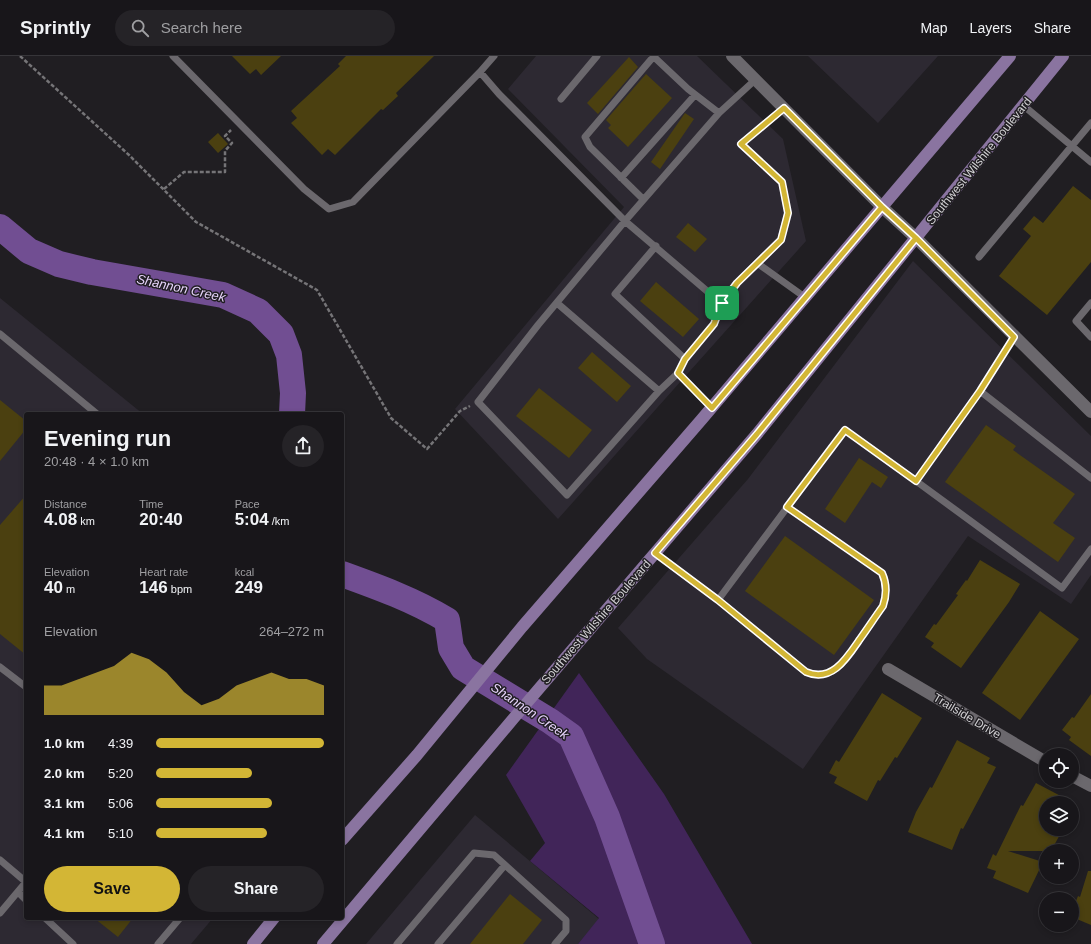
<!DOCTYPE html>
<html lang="en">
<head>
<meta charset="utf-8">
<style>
  :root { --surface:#18161a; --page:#252327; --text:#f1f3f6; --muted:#9f9fa2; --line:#363539; --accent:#d3b635 }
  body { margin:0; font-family:Helvetica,sans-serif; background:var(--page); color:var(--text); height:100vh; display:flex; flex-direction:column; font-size:15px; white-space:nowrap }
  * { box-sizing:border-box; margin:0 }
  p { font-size:13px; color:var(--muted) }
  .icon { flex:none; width:22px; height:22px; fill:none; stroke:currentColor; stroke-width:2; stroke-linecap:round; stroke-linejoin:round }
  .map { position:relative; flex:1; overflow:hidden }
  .sheet { position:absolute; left:24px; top:356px; width:320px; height:508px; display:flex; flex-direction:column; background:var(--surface); border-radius:4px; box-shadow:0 2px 6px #0003,0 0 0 1px var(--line) }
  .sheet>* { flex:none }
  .buttons { position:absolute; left:1039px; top:692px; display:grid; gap:8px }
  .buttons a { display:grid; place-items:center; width:40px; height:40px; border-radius:50%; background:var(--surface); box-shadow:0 2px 6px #0003,0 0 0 1px var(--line); font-size:20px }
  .pin { position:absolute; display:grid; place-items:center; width:34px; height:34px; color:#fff; margin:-17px; border-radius:8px; box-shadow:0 2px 6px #0006 }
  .round { display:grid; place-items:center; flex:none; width:42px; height:42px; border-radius:21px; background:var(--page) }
  .head { display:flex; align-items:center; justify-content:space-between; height:68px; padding:0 20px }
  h1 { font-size:22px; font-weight:700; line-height:30px }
  .stats { display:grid; grid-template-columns:repeat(3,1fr); gap:6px; height:68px; padding:4px 20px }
  .stats div { display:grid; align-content:center }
  .stats b { font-size:17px; font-weight:700 }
  .stats small { font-size:11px; font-weight:400 }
  .stats p { font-size:11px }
  .chart { height:112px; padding:8px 20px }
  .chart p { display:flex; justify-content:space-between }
  .chart svg { width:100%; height:72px; margin-top:4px; fill:var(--accent); opacity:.7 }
  .cta { display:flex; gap:8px; margin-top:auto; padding:8px 20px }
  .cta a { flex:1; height:46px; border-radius:24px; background:var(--accent); color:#111; font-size:16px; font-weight:700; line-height:46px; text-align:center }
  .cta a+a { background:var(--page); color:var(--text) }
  ul { padding:0 20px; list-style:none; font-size:13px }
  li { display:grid; grid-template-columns:64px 48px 1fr; align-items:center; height:30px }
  li i { height:10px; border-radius:5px; background:var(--accent) }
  header { display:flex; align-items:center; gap:24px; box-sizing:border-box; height:56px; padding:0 20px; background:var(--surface); border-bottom:1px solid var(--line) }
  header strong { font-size:19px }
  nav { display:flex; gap:22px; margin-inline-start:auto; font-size:14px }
  .search { width:280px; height:36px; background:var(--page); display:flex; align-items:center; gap:10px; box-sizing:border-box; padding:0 14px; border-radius:22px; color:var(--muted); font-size:15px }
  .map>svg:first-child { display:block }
</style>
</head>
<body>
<header>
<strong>Sprintly</strong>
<div class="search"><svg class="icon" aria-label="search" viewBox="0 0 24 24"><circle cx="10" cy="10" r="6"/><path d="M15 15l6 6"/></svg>Search here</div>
<nav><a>Map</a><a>Layers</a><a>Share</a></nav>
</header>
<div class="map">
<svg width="1091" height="888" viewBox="0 0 1091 888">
  <rect width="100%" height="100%" fill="#201e22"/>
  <!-- built -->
  <path fill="#2d2932" d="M 536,0 L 697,0 L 783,83 L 806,185 L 558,463 L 455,353 L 624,151 L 508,33 Z
    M 808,0 L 938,0 L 878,67 Z
    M 913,205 L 1091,380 L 1091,519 L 1071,548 L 968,480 L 803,713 L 647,603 L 618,572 L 748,423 Z
    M 0,242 L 143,358 L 26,358 L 26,862 L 213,862 L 191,888 L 0,888 Z
    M 475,759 L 599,863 L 578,888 L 366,888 Z"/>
  <!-- green -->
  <path fill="#412559" d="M 579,617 L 664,738 L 752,888 L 578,888 L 599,862 L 530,805 L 545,787 L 506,719 Z"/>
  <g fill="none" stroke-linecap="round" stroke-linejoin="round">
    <!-- river -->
    <path stroke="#714e92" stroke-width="26" d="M 0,171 L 29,195 L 59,208 L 92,216 L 223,239 L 258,255 L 281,278 L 289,299 L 293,337 L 292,358
      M 342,518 C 378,531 414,544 447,564 L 451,592 L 463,612 L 550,665 L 571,680 L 607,761 L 652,888"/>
  </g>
  <!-- building -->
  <path fill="#4b4010" d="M 232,0 L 281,0 L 261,19 L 256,13 L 250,18 Z
    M 346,0 L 434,0 L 396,37 L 398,40 L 383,54 L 381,53 L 335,99 L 328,93 L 322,99 L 291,67 L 297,62 L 291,55 L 340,10 L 338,8 Z
    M 629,1 L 638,11 L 598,58 L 587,47 Z
    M 646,18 L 672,42 L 628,91 L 608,72 L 611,69 L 606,64 Z
    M 685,57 L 694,63 L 660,113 L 651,106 Z
    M 218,77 L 228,88 L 218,97 L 208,86 Z
    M 1073,130 L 1091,144 L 1091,206 L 1047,259 L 999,220 L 1031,180 L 1023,173 L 1034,160 L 1043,167 Z
    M 688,167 L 707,183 L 695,196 L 676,181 Z
    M 656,226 L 699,263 L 683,281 L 640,245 Z
    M 592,296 L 631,330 L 617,346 L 578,312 Z
    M 539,332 L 592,374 L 569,402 L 516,360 Z
    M 0,344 L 26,365 L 26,373 L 0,405 Z
    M 986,369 L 1016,390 L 1013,394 L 1075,438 L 1053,467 L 1075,482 L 1058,506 L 945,426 Z
    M 859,402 L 888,421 L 881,432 L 872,426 L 845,467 L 825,453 Z
    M 26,439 L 26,599 L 0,578 L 0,469 Z
    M 785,480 L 874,544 L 834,599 L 745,535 Z
    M 980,504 L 1020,528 L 1009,546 L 961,612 L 931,591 L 934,587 L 925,581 L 934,568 L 936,569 L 958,539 L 956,538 L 966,524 L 967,525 Z
    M 1040,555 L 1079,583 L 1020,664 L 982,637 Z
    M 882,637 L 922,662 L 897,702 L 895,701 L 880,725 L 878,724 L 867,745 L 834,727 L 837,721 L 829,717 L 836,704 L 839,706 Z
    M 1091,638 L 1091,700 L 1069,684 L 1071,681 L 1062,674 L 1072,661 L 1074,662 Z
    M 957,684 L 990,702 L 987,707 L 996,711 L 963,773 L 961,772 L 952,794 L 908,776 L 916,756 L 930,731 L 932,732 Z
    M 1036,727 L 1074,747 L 1046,747 L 1046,773 L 1063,773 L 1051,795 L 1008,795 L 1043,806 L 1028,837 L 993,822 L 996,815 L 987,812 L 993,798 L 996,800 L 1021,749 L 1023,750 Z
    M 1088,815 L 1091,815 L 1091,869 L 1072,861 L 1072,855 L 1078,840 L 1080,841 Z
    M 510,838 L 542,864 L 523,888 L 470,888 Z
    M 94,862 L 133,862 L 118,881 Z"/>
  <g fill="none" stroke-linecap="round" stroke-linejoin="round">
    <!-- path -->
    <path stroke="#757477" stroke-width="2.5" stroke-dasharray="4 2" stroke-linecap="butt" d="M 20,0 L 129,99 L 196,166 L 317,234 L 391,362 L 427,393 L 460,355 L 470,350
      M 164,133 L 184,116 L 225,116 L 225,95 L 232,87 L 225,80 L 231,74"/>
    <!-- lane -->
    <path stroke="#6b686d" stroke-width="7" d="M 173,0 L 304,133 L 329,153 L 353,146 L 480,16
      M 494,0 L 480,16 L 499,38 L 625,165 L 538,269 L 478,346 L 567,439 L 659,335 L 678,317 L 712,352
      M 653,0 L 688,33 L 719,57 L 755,24
      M 561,43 L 597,0
      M 1024,50 L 1091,106
      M 719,57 L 625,165 L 721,247 L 737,227 L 757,207 L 806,242
      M 621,122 L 695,39
      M 643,143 L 590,91 L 585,81 L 654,0
      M 656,190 L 615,238 L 685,303
      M 979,201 L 1091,67
      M 757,207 L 781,183 L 788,157 L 782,127 L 741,88 L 784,52
      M 557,247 L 659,335
      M 1091,247 L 1076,265 L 1091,281
      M 0,278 L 97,358
      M 1014,281 L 980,335 L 1091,422
      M 678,317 L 685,303 L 714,268 L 721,247
      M 916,425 L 1062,532 L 1091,493
      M 655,497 L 718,544 L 845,374 L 916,425 L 980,335
      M 718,544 L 806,616 C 832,628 847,602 860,583 C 868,572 875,561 883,550 C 887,538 887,528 882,517 L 787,451
      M 0,611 L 26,631
      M 0,804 L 26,826
      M 18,836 L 26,844
      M 0,857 L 26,826
      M 45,862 L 73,888
      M 158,888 L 180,862
      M 397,888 L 474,797 L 494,799 L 566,864 L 566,875 L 555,888
      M 438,888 L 505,809"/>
    <!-- street -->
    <path stroke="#6b686d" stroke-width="12" d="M 882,151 L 916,182 L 1091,356
      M 888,613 L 1046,706
      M 1072,720 L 1091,730"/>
    <!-- secondary -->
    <path stroke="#6b686d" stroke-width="12" d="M 732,0 L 882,151"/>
    <!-- primary -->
    <path stroke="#8a74a0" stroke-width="12" d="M 342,784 L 417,699 L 522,571 L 702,363 L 1010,0
      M 253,888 L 274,862
      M 323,888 L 513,663 L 757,378 L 1063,0"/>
  </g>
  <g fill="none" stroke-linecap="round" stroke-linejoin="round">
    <defs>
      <path id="route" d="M 722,247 L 714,268 L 685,303 L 678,317 L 712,352 L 882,151 L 916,182 L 757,378 L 655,497 L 718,544 L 806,616 C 832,627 847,602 860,583 C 868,572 875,561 883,550 C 887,538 887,528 882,517 L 787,451 L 845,374 L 916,425 L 980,335 L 1014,281 L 916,182 L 882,151 L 784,52 L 741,88 L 782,126 L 788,157 L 781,184 L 737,227 L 722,247"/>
    </defs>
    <!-- route casing -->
    <use href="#route" stroke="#fff" stroke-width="8"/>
    <!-- route -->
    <use href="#route" stroke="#d3b635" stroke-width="5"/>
  </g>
  <g text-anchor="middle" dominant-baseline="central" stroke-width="3" stroke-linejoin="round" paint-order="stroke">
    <!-- street labels -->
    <g font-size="12" fill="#d2d1d4" stroke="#201e22">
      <text transform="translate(979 105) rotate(-51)">Southwest Wilshire Boulevard</text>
      <text transform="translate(596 566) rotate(-49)">Southwest Wilshire Boulevard</text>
      <text transform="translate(967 660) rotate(31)">Trailside Drive</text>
    </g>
    <!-- water labels -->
    <g font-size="13" font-style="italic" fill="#e6d3fa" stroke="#201e22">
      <text transform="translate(181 232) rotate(12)">Shannon Creek</text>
      <text transform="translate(530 655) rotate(34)">Shannon Creek</text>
    </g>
  </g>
</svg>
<div class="buttons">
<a><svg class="icon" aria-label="locate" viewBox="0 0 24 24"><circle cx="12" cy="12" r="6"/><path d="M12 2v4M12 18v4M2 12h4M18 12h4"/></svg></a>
<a><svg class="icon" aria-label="layers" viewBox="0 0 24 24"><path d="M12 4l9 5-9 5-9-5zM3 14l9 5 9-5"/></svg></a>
<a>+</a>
<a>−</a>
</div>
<div class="pin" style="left:722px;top:247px;background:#1e9e55"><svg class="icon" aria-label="arrive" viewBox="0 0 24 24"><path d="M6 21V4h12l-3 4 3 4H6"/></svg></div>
<section class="sheet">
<div class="head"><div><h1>Evening run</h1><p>20:48 · 4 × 1.0 km</p></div><a class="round"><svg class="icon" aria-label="share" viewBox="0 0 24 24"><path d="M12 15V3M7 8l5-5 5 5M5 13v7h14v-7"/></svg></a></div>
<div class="stats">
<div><p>Distance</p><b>4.08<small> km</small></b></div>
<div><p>Time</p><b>20:40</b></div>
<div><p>Pace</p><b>5:04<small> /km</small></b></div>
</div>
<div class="stats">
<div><p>Elevation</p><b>40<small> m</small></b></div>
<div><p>Heart rate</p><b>146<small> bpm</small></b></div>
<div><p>kcal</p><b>249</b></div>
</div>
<div class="chart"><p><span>Elevation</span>264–272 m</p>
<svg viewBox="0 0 160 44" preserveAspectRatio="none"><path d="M0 44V26L10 26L20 22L30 18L40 14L50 6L60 10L70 18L80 30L90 38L100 34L110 26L120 22L130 18L140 22L150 22L160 26V44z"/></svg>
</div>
<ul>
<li><b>1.0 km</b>4:39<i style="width:100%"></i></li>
<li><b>2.0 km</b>5:20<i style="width:57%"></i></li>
<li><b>3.1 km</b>5:06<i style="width:69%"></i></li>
<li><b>4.1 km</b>5:10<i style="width:66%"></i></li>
</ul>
<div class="cta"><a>Save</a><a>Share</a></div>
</section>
</div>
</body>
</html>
